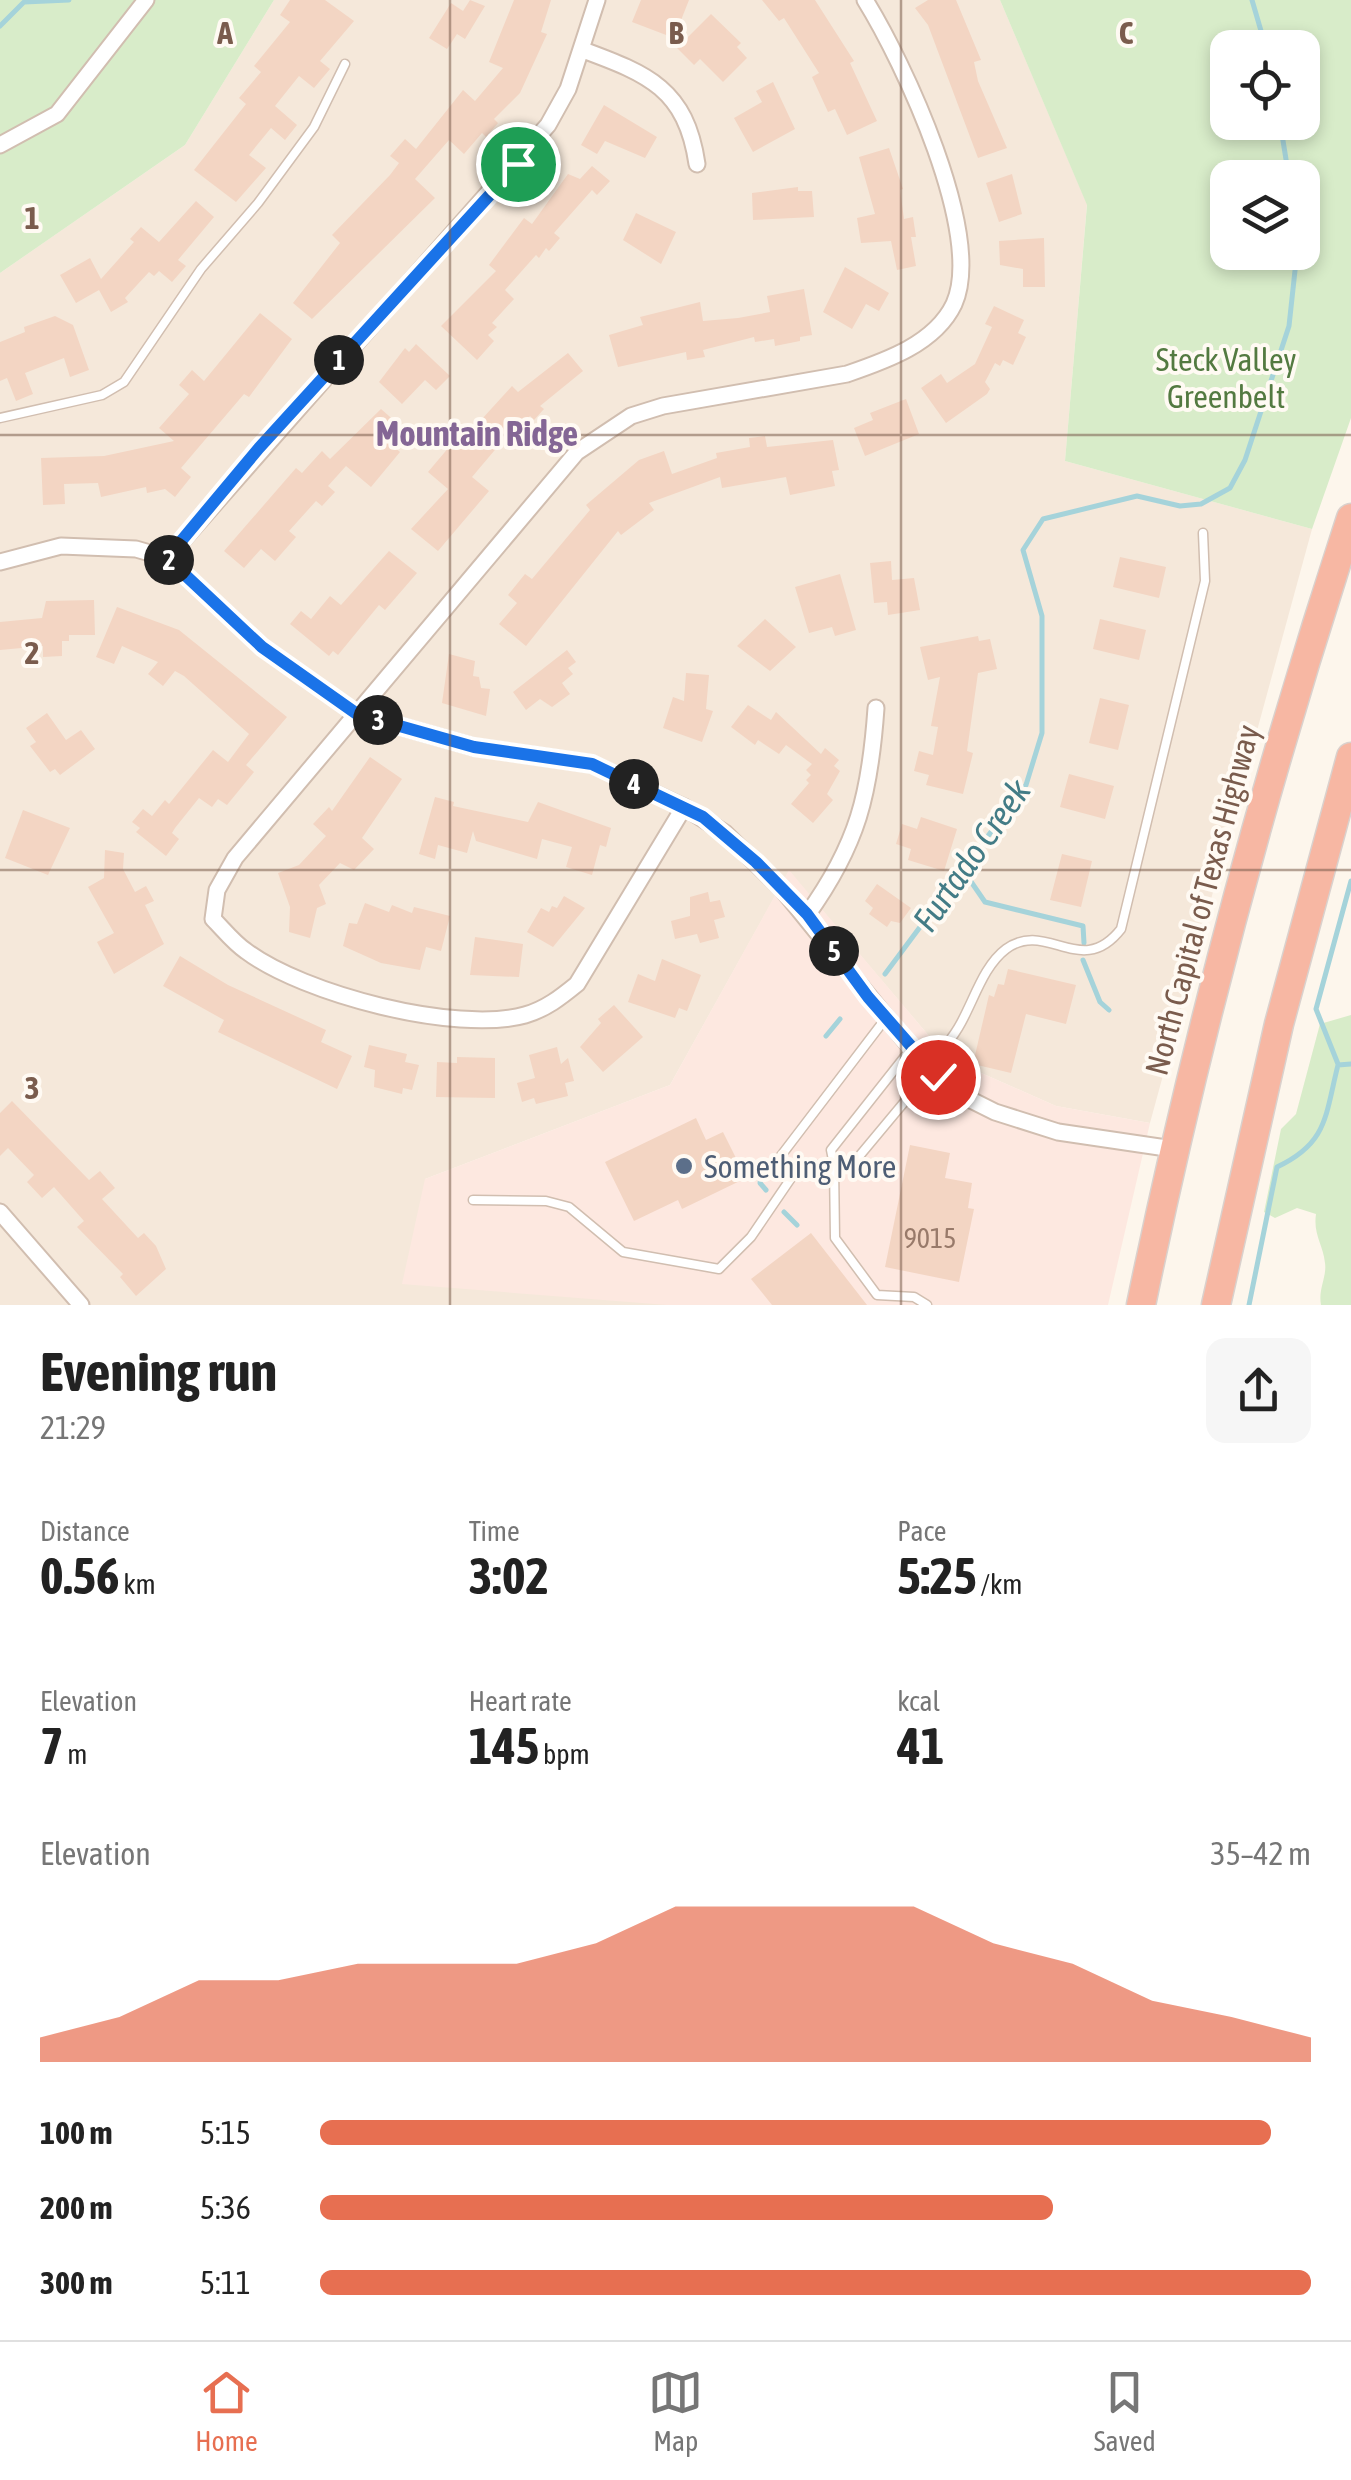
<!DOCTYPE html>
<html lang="en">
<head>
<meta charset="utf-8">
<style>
  :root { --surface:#fff; --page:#f6f6f6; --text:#222; --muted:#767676; --line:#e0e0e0; --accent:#e76f51 }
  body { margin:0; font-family:"Asap Condensed",sans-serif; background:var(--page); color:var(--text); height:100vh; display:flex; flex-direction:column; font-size:38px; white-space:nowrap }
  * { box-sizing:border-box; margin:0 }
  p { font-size:32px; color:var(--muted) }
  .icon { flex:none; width:55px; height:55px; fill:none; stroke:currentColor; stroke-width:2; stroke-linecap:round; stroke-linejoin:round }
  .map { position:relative; height:1305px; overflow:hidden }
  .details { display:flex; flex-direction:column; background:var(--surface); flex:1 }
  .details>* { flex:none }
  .tools { position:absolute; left:1210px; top:30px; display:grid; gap:20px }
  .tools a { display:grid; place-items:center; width:110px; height:110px; border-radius:20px; background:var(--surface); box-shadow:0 5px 15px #0003; font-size:50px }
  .pin { position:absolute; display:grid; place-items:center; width:85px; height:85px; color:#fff; margin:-42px; border:5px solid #fff; border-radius:50%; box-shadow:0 2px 10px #0007 }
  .km { position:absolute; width:50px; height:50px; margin:-25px; border-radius:50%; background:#222; color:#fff; font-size:28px; line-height:50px; text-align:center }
  .round { display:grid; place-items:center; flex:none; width:105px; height:105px; border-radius:20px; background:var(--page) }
  .headline { display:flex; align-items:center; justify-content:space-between; height:170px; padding:0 40px }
  h1 { font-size:55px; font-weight:700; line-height:75px }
  .figures { display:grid; grid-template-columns:repeat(3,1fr); gap:15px; height:170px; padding:10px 40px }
  .figures div { display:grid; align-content:center }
  .figures b { font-size:50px; font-weight:700 }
  .figures small { font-size:28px; font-weight:400 }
  .figures p { font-size:28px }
  .chart { height:280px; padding:20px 40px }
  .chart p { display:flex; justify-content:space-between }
  .chart svg { width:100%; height:180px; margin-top:10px; fill:var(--accent); opacity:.7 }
  ul { padding:0 40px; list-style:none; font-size:32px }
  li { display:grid; grid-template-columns:160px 120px 1fr; align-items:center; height:75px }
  li i { height:25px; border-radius:12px; background:var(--accent) }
  .menu { display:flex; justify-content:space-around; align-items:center; height:140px; border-top:2px solid var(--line); background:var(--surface); font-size:28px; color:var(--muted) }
  .menu a { display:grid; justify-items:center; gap:5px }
  .menu .active { color:var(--accent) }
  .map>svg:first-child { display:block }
</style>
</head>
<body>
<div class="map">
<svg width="1351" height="1305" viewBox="0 0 1351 1305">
  <rect width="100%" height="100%" fill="#fdf6ec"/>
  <!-- residential -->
  <path fill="#f5e8da" d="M 274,0 L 1000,0 L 1087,204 L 1065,461 L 1312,529 L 1150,1123 L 1056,1106 L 979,1072 L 929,1036 L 789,871 L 670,1085 L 425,1179 L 667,1305 L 0,1305 L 0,273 L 185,145 Z"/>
  <!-- commercial -->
  <path fill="#fde8e0" d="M 789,870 L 929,1036 L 979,1072 L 1056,1106 L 1150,1123 L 1108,1305 L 667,1305 L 402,1284 L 425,1179 L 670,1085 Z"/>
  <!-- green -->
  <path fill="#d8ecc9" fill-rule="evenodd" d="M 0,0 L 274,0 L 185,145 L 0,273 Z
    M 1000,0 L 1351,0 L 1351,418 L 1312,529 L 1065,461 L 1087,205 ZM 1228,48 L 1302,48 L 1302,122 L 1228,122 ZM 1228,178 L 1302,178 L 1302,252 L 1228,252 Z
    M 1351,1015 L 1351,1305 L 1321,1305 C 1318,1289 1327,1277 1325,1263 C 1323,1244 1313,1235 1316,1214 L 1297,1208 L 1275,1218 L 1264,1212 L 1281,1129 L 1296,1114 L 1320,1024 Z"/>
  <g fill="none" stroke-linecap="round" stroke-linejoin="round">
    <!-- stream -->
    <path stroke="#a5d3da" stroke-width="5" d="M 1252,0 L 1266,48
      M 0,26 L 24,2 L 69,0
      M 1280,122 L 1289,178
      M 963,870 L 985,902 L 1083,926 L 1084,943
      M 1083,960 L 1100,1002 L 1109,1010
      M 885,974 L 1026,785 L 1042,733 L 1042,616 L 1023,550 L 1043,519 L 1137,496 L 1180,506 L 1201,504 L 1230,488 L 1245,460 L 1289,326 L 1297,252
      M 826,1036 L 840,1019
      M 1338,1064 L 1316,1009 L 1351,881
      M 762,1169 L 760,1183 L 766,1190
      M 784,1212 L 797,1225
      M 1249,1305 L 1277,1167 C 1328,1143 1325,1116 1338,1065 L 1351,1064"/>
  </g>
  <!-- building -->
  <path fill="#f3d5c3" d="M 290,0 L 325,0 L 354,21 L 320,61 L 330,69 L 314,88 L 299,76 L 275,106 L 297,125 L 285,140 L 271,128 L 249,155 L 266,168 L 236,202 L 194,170 L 246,104 L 239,98 L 261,72 L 254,66 L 290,22 L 280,15 Z
    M 470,0 L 485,6 L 465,39 L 457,34 L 447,49 L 429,38 L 451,3 L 463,11 Z
    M 514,0 L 551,0 L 541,32 L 547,34 L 520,93 L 494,119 L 498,123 L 486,137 L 482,133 L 464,154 L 449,140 L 415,179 L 435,198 L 312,319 L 293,303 L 340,243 L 332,235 L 390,175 L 399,163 L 390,156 L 405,139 L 416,149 L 463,90 L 475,101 L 503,68 L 489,62 Z
    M 641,0 L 689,0 L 674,38 L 632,22 Z
    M 762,0 L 815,0 L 854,61 L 850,63 L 877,121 L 847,135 L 835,109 L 828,112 L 812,77 L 819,73 L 784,18 L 779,21 Z
    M 928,0 L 956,0 L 981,60 L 974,62 L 978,81 L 1007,148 L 978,158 L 928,25 L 915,8 Z
    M 711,14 L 741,43 L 737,47 L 747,58 L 723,82 L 700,59 L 694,65 L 677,48 Z
    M 773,82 L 795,129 L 753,152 L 734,118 L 762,102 L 756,91 Z
    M 604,105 L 657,137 L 645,158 L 605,141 L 597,154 L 581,145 Z
    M 889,148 L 903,189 L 900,190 L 904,219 L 913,217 L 916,237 L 911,237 L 916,266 L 897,270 L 891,241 L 861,243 L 857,218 L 875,214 L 859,157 Z
    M 592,166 L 610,181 L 597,195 L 592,190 L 554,233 L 560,238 L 549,251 L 546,248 L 539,258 L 536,255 L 505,290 L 514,299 L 492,323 L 497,327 L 488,335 L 494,341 L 477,360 L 441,326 L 496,271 L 489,265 L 524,218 L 532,224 L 568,174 L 580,179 Z
    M 1012,174 L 1022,214 L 999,222 L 986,183 Z
    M 798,187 L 798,191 L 812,191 L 814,217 L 753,220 L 752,193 Z
    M 196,201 L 214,217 L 178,260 L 186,266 L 172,282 L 159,271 L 154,276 L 149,272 L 125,298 L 128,302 L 111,312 L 99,290 L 76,303 L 60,275 L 90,258 L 101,279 L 134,242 L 130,239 L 141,227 L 159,242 Z
    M 636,213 L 676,232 L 661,264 L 623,240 Z
    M 1044,238 L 1045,287 L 1023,287 L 1023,269 L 1000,265 L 999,241 Z
    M 845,267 L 889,293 L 879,311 L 866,304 L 852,329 L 823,312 Z
    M 804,289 L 812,335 L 800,337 L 800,341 L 775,346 L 774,339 L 755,342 L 754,337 L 703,350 L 705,357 L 687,360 L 686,352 L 618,367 L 609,335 L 643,325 L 640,317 L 700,302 L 703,321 L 738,318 L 770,312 L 767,296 Z
    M 994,306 L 1024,320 L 1018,333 L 1026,337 L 1013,365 L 1003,360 L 1000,366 L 995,363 L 985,382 L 990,389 L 987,394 L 946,423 L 921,388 L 941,374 L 947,383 L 975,364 L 992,327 L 985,324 Z
    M 260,313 L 292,339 L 249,397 L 244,394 L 181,468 L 191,477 L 175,497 L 165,489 L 147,493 L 146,487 L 101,497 L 98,483 L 64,484 L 65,504 L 43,505 L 41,458 L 104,456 L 174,441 L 159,428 L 189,394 L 179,385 L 192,370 L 204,381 Z
    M 55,316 L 73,325 L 89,370 L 70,377 L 64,358 L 25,373 L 33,394 L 16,401 L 7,378 L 0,381 L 0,342 L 25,332 L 24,327 Z
    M 416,344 L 450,376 L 436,390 L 425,380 L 402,404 L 379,382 L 405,348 L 409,352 Z
    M 568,353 L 583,371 L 540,406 L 544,409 L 534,420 L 530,416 L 508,441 L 505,438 L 472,477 L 489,491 L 438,551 L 411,529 L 448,489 L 428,472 L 466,427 L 471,431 L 512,386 L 518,392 Z
    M 906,399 L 919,434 L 865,456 L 854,428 L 873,420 L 870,413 Z
    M 381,409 L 405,430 L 392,445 L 400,452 L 371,487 L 346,466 L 328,486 L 335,492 L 322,506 L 316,501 L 289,531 L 296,537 L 275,561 L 261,549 L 244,568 L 224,551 L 296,468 L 302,473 L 322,451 L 330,459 Z
    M 765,436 L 767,447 L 833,440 L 839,470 L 832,471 L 835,486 L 790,495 L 786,477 L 722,488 L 720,477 L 649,503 L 654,510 L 621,535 L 618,531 L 526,646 L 499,624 L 517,603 L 508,595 L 525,574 L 532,579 L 590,510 L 586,505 L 639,460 L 664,451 L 672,474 L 717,458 L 716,453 L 750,447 L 749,438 Z
    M 389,551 L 417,573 L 385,610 L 379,605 L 338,655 L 333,651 L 329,656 L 290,624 L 301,611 L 311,619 L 330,596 L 341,605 Z
    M 1120,557 L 1166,567 L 1159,598 L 1113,587 Z
    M 891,561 L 892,580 L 914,578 L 920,610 L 888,615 L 887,602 L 874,603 L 870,563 Z
    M 840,574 L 856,630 L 835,636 L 832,627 L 809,633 L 795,587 Z
    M 94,600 L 95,635 L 69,635 L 69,641 L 62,641 L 62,656 L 43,657 L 43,646 L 0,650 L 0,622 L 42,618 L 46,601 Z
    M 117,607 L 179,630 L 287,717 L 246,765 L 254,772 L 227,805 L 218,799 L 212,807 L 199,798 L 175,828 L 172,833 L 179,839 L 166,856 L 136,832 L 140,828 L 132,822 L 143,809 L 152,816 L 165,800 L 169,804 L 213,750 L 228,762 L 249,734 L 184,676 L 175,671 L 163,686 L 148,674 L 158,662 L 122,646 L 114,664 L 96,657 Z
    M 765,619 L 796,647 L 770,671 L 737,646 Z
    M 1100,619 L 1146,630 L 1139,660 L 1093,649 Z
    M 978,636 L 979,641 L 990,639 L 997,669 L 978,673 L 967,751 L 973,753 L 963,794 L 926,785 L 929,775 L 914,771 L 919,751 L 933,755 L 938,727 L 931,726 L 940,677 L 928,680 L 920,647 Z
    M 567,650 L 576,662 L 568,668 L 573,674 L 562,683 L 570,694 L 552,707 L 540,699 L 526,710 L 513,692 Z
    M 449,654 L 475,661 L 473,676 L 479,677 L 481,688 L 490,689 L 486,716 L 442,703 Z
    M 686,673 L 709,675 L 706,709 L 713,711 L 702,742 L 663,728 L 673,697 L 684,701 Z
    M 1100,698 L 1129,705 L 1118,750 L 1089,743 Z
    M 748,705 L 771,720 L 776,712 L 821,754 L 825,748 L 839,760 L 834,766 L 840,771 L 827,794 L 833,800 L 813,823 L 791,804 L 809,783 L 806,780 L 811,775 L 806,770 L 812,764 L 786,745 L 779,754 L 758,740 L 755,745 L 731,727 Z
    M 47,713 L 66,740 L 81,730 L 95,749 L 60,775 L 55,769 L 50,772 L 30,746 L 36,742 L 26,728 Z
    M 370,757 L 402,779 L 362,838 L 374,849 L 354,870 L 340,863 L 319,885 L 326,904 L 317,908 L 310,938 L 289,932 L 290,907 L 278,873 L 299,865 L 326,836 L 313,824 L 329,807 L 332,811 Z
    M 1069,774 L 1114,786 L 1105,819 L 1060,807 Z
    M 435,797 L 454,802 L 453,806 L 528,822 L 538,802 L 611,828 L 606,847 L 600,845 L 592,875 L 566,867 L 572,847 L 542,839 L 537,859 L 476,841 L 473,831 L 467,853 L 438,845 L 435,859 L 419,854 Z
    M 23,810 L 70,828 L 48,875 L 5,858 Z
    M 921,817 L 957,829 L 944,871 L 908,860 L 911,849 L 896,844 L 902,824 L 917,829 Z
    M 105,850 L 124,853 L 123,869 L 135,892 L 146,886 L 154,901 L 145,905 L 164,944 L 114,974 L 97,942 L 114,933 L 88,887 L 104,878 Z
    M 1062,854 L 1092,861 L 1081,907 L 1050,900 Z
    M 877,884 L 911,908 L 900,923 L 891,921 L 887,927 L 869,914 L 873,908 L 865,901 Z
    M 708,892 L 710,902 L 720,900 L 725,917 L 714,920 L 719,938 L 700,943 L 697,934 L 675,939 L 671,921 L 690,916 L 690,897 Z
    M 564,896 L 585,908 L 553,947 L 527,932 L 541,908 L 549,912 L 552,906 L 557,908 Z
    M 365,903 L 389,912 L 392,905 L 412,913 L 414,907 L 450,916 L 441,951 L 426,947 L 420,970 L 381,963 L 343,946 L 349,923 L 357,924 Z
    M 475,937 L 523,944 L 519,977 L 470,975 Z
    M 180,956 L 228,985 L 326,1030 L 321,1042 L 352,1056 L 337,1089 L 218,1032 L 224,1020 L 163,986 Z
    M 662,959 L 701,975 L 687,1011 L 679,1008 L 675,1018 L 628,1002 L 638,974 L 655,981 Z
    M 1008,969 L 1076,985 L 1066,1024 L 1026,1014 L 1011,1073 L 973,1064 L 989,995 L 994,997 L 998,984 L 1004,985 Z
    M 614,1005 L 643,1037 L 603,1072 L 580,1047 L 601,1023 L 598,1019 Z
    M 369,1045 L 407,1054 L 405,1062 L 419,1065 L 412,1090 L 403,1088 L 402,1094 L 374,1087 L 375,1070 L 364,1067 Z
    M 557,1047 L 561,1064 L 568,1058 L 574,1081 L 565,1083 L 568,1096 L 536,1104 L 534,1098 L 522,1102 L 517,1083 L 535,1078 L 529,1055 Z
    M 457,1057 L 495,1058 L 495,1098 L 436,1097 L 437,1062 L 457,1063 Z
    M 12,1101 L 89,1180 L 100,1171 L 115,1188 L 102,1199 L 138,1238 L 144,1233 L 156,1246 L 166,1269 L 136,1296 L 120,1277 L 123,1274 L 77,1227 L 84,1221 L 54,1187 L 42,1198 L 27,1182 L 34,1175 L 8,1148 L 0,1156 L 0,1113 Z
    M 696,1118 L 706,1140 L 723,1132 L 746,1178 L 682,1209 L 678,1200 L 634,1221 L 605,1162 Z
    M 910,1145 L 950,1153 L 945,1178 L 972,1183 L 968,1208 L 974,1209 L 959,1282 L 885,1267 Z
    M 811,1233 L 867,1305 L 772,1305 L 751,1279 Z"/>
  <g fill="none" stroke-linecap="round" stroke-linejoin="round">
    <defs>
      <path id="lane" d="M 0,418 L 102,395 L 124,382 L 201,269 L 258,203 L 314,127 L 345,64
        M 886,1018 L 780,1157 L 786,1165 L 834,1165 L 835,1238 L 877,1295 L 914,1297 L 927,1305
        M 910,1050 L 831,1150 L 834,1165 L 851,1166 L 931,1070
        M 924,1064 C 932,1057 941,1050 948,1042 C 971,1016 978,970 1006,949 C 1047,919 1081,980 1121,929 L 1205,581 L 1203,533
        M 473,1200 L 546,1201 L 569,1207 L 623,1252 L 719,1269 L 751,1237 L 800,1165"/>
      <path id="street" d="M 583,50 C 648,74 686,89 697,164
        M 0,145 L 57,114 L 146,0
        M 167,558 L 548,125 L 568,89 L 597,0
        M 0,562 L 61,546 L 136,549 L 167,558 L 262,647 L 357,714 L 474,747 L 592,764 L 684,807 L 725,833 L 782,889 L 924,1064 L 961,1095 L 995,1112 L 1058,1132 L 1173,1149
        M 684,807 L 577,984 C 561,997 546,1009 525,1015 C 456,1034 303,994 246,951 C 234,943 223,929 213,919 L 217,890 L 235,858 L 577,452 L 631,416 L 663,406 L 847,374 C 885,361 935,344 954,304 C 985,235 903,61 865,0
        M 807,915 C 858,844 870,794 876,708
        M 0,1212 L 81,1305"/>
      <path id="highway" d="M 1141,1305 C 1196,1038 1266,777 1351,518
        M 1216,1305 L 1279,1024 L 1351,757"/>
    </defs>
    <!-- lane casing -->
    <use href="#lane" stroke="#d1beb0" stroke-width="11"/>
    <!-- street casing -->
    <use href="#street" stroke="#d1beb0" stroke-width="19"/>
    <!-- highway casing -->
    <use href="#highway" stroke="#dad1cd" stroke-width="31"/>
    <!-- lane -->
    <use href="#lane" stroke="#fff" stroke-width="8"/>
    <!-- street -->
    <use href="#street" stroke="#fff" stroke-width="15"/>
    <!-- highway -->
    <use href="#highway" stroke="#f7b7a3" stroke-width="28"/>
  </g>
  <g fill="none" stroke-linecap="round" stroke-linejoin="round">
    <defs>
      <path id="route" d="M 518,164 L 259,448 L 167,558 L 262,647 L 357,714 L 474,747 L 592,764 L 703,817 L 756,862 L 807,914 L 868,997 L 938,1077"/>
    </defs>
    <!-- route casing -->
    <use href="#route" stroke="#fff" stroke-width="20"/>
    <!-- route -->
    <use href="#route" stroke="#1a73e8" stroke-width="12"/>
  </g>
  <!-- grid -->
  <path fill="none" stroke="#7a5c4d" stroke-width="2.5" stroke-opacity="0.55" d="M 450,0 L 450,1305M 901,0 L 901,1305M 0,435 L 1351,435M 0,870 L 1351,870"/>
  <!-- markers -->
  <circle fill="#5c6f8a" stroke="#fffaf3" stroke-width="4" cx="684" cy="1166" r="10"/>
  <g text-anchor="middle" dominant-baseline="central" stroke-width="8" stroke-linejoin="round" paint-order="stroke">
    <!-- number labels -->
    <g font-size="28" fill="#987a6a">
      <text x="930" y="1238">9015</text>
    </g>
    <!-- park labels -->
    <g font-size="32" fill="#537a41" stroke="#fffaf3">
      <text x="1226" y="359">Steck Valley<tspan x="1226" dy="37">Greenbelt</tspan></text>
    </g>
    <!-- street labels -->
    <g font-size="32" fill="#7a5c4d" stroke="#fffaf3">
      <text transform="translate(1202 900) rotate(-75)">North Capital of Texas Highway</text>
    </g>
    <!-- service labels -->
    <g font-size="32" fill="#4e5e75" stroke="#fffaf3" text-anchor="start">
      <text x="704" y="1166">Something More</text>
    </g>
    <!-- neighbourhood labels -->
    <g font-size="35" font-weight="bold" fill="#846695" stroke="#fffaf3">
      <text x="477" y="433">Mountain Ridge</text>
    </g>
    <!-- water labels -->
    <g font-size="35" font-style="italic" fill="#437c86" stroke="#fffaf3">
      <text transform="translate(971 855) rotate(-55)">Furtado Creek</text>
    </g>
  </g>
  <g font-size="32" text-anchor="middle" font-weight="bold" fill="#7a5c4d" stroke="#fffaf3" stroke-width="8" stroke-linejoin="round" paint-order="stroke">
    <text x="225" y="44">A</text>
    <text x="676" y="44">B</text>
    <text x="1126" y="44">C</text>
    <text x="32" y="229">1</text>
    <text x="32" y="664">2</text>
    <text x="32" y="1099">3</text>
  </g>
</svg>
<div class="tools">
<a><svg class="icon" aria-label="locate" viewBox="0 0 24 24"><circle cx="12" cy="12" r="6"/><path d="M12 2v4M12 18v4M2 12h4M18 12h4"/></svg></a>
<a><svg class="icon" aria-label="layers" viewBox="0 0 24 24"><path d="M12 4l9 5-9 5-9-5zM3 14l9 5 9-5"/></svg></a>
</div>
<div class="pin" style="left:518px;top:164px;background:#1e9e55"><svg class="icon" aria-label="arrive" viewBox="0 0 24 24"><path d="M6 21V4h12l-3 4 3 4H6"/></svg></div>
<div class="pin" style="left:938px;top:1077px;background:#d93025"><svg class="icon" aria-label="check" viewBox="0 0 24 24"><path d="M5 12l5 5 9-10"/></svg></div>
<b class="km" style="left:339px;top:360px">1</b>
<b class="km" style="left:169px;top:560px">2</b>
<b class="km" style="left:378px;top:720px">3</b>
<b class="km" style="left:634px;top:784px">4</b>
<b class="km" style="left:834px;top:951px">5</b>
</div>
<section class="details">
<div class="headline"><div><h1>Evening run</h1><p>21:29</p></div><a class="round"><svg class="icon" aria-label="share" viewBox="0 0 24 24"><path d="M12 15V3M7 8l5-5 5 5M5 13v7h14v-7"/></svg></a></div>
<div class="figures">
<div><p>Distance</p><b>0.56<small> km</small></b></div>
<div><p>Time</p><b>3:02</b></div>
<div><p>Pace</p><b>5:25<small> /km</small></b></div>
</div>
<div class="figures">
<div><p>Elevation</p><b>7<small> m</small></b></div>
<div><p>Heart rate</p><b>145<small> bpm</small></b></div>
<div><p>kcal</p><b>41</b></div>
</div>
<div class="chart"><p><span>Elevation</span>35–42 m</p>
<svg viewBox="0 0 160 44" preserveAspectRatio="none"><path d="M0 44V38L10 33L20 24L30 24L40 20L50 20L60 20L70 15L80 6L90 6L100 6L110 6L120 15L130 20L140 29L150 33L160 38V44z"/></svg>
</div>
<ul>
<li><b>100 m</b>5:15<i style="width:96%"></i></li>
<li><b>200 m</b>5:36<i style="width:74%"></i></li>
<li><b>300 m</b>5:11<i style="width:100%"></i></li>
</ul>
</section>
<nav class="menu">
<a class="active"><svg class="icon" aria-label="home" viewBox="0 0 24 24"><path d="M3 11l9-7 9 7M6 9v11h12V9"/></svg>Home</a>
<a><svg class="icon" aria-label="map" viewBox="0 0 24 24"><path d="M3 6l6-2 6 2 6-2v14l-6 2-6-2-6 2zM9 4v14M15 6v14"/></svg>Map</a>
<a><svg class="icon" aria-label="saved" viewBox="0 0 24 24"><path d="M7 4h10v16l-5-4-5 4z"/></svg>Saved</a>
</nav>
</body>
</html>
